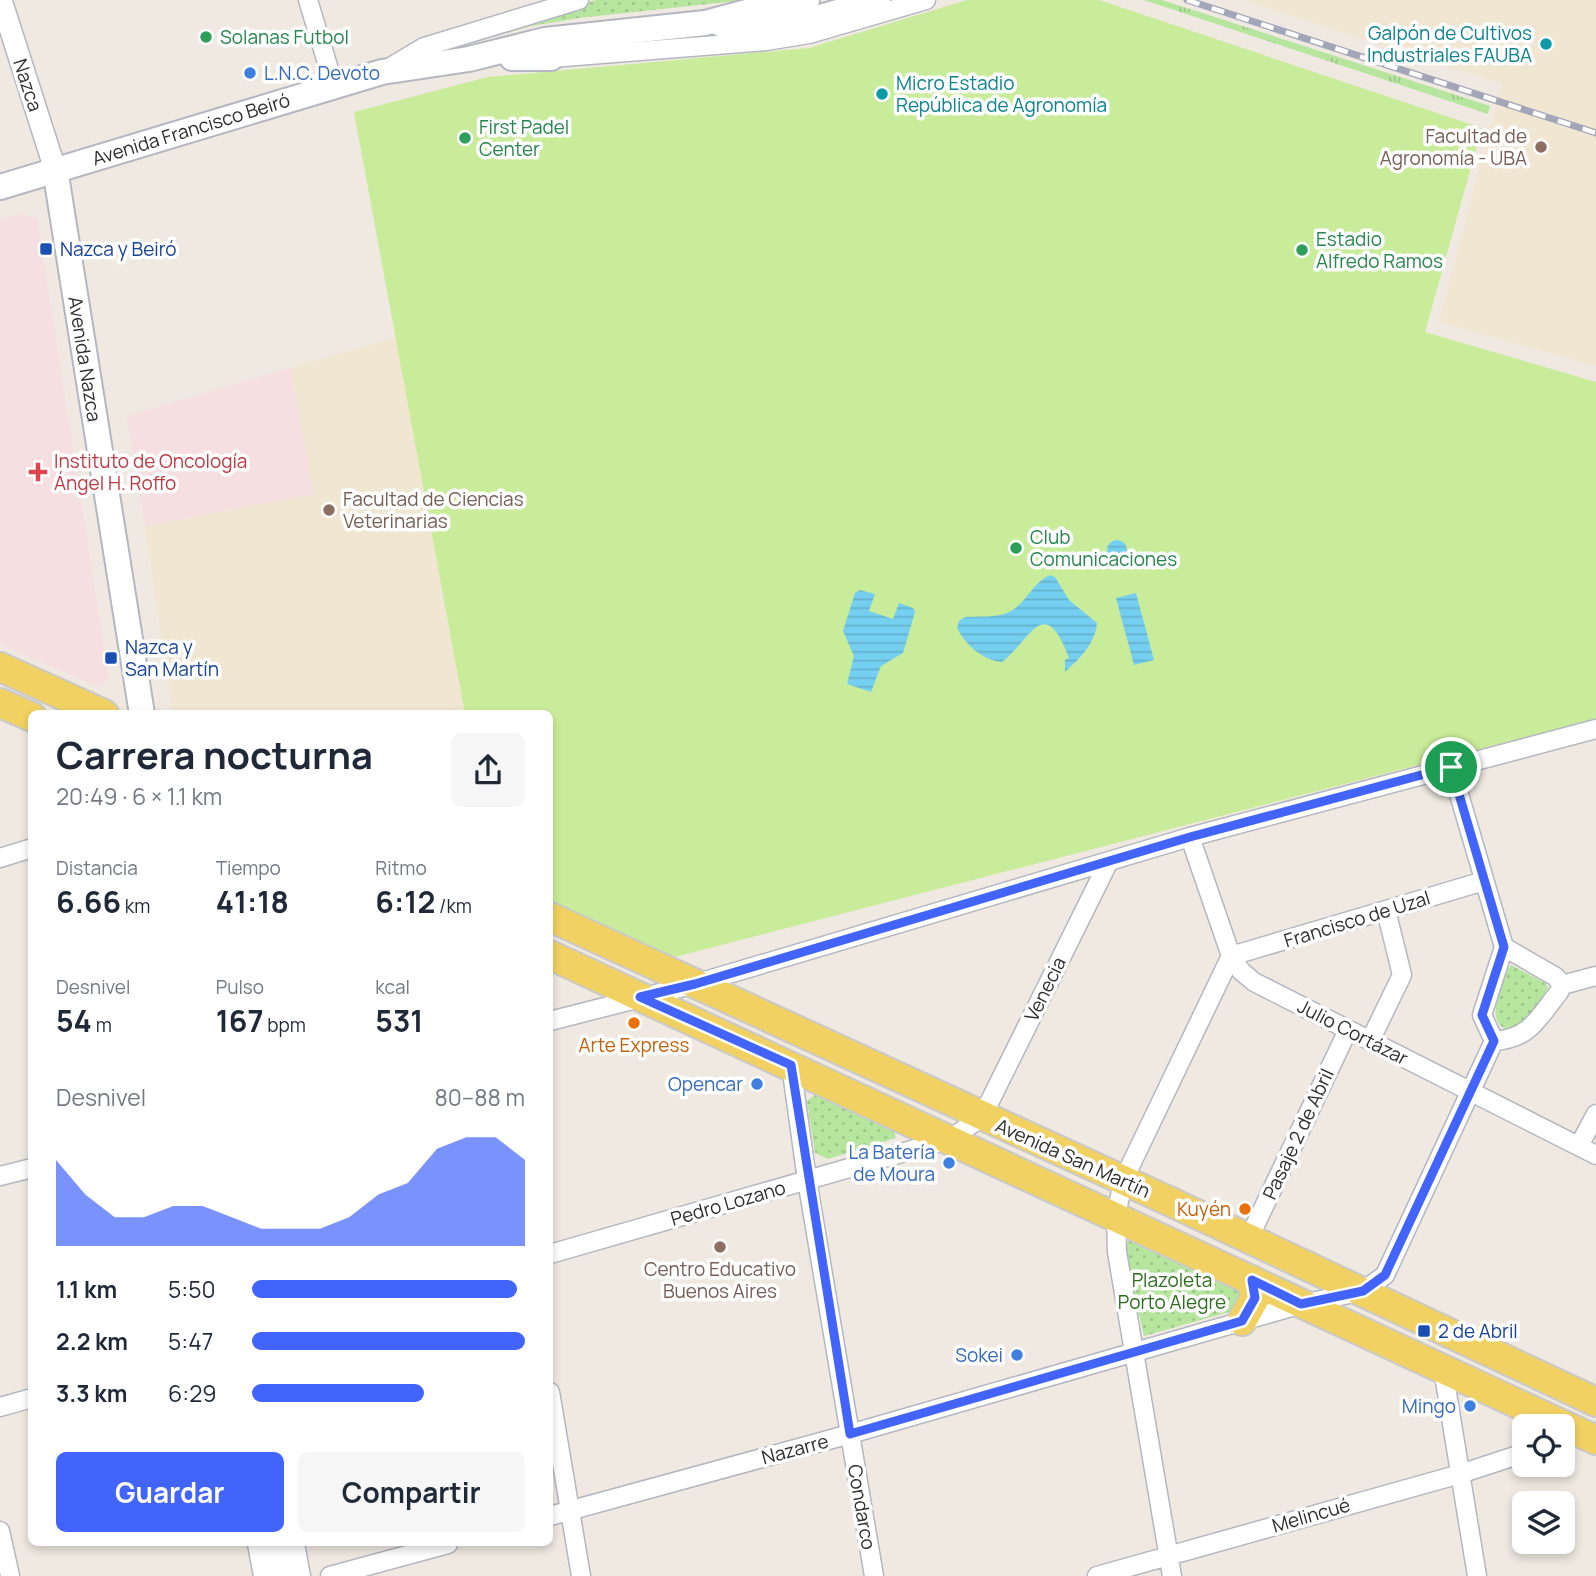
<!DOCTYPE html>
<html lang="es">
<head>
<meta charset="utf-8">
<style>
  :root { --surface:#fff; --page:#f6f6f7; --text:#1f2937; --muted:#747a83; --accent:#4264fb }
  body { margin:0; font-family:Manrope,sans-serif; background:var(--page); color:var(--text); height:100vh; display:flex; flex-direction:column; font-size:26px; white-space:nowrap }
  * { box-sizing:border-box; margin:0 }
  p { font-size:23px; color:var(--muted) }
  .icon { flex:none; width:38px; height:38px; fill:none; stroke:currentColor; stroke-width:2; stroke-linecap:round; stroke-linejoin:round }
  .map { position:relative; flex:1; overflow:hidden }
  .drawer { position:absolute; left:28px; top:710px; width:525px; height:836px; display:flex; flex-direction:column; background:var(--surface); border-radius:10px; box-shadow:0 4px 10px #0003 }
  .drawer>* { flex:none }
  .buttons { position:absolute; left:1512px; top:1414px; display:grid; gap:14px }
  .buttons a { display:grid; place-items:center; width:63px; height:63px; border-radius:10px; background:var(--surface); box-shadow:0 4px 10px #0003; font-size:35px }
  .pin { position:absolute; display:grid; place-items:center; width:60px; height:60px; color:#fff; margin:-30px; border:4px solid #fff; border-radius:50%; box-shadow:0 2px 7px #0007 }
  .round { display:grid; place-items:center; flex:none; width:74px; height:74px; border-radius:10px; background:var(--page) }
  .overview { display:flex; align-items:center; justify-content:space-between; height:119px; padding:0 28px }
  h1 { font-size:38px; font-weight:700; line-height:52px }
  .figures { display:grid; grid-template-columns:repeat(3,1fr); gap:10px; height:119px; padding:7px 28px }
  .figures div { display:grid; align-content:center }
  .figures b { font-size:30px; font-weight:700 }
  .figures small { font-size:19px; font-weight:400 }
  .figures p { font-size:19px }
  .chart { height:196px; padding:14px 28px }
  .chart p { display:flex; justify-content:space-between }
  .chart svg { width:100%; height:126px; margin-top:7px; fill:var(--accent); opacity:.7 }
  .button { display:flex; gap:14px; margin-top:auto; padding:14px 28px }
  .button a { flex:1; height:80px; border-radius:10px; background:var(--accent); color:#fff; font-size:28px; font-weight:700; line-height:80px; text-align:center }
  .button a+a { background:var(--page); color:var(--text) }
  ul { padding:0 28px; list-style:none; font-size:23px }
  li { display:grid; grid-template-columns:112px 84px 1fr; align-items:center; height:52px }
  li i { height:18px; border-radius:9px; background:var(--accent) }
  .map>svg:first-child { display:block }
</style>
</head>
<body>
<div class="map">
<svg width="1596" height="1576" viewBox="0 0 1596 1576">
  <defs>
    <pattern id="grass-tufts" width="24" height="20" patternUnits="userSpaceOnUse" patternTransform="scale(1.75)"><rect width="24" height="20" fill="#b6e59e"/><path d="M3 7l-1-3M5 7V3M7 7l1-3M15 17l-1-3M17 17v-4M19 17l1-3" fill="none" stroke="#9dc588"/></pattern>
    <pattern id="park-dots" width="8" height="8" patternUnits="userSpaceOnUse" patternTransform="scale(1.75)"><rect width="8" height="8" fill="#b6e59e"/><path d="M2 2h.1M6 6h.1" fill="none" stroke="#9dc588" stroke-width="1.8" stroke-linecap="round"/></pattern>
    <pattern id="water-rules" width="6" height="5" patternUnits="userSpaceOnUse" patternTransform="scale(1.75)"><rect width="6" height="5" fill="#75cff0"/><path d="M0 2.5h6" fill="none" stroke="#66b2ce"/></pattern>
  </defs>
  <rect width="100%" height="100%" fill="#efe9e1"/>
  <!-- education -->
  <path fill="#f0e6d1" d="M 1243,0 L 1596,0 L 1596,366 L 1439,322 L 1502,84 Z
    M 397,337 L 465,714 L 173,714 L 145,526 L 314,494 L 290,368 Z"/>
  <!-- medical -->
  <path fill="#f5dfe0" d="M 23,213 L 37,219 L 50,301 L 109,679 L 98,687 L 0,644 L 0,220 Z
    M 290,368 L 314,494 L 145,526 L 127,416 Z"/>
  <!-- grass -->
  <path fill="url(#grass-tufts)" d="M 1144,0 L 1162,0 L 1490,106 L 1488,114 Z"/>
  <!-- park -->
  <path fill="url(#park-dots)" d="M 596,0 L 745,0 L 579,18 L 531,26 L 506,33 L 503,28 Z
    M 1511,965 L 1545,983 L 1548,987 C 1543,1003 1522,1028 1505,1029 C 1485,1017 1502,986 1508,969 Z
    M 817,1093 L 894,1130 L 896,1138 L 828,1159 L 815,1153 L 807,1101 Z
    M 1130,1238 L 1245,1284 L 1236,1310 L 1144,1336 L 1124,1249 Z"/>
  <!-- pitch -->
  <path fill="#c9ec9a" d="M 967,0 L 1099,0 L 1482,128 L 1425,332 L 1596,382 L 1596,719 L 675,957 L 550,901 L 550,714 L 465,714 L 354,112 L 488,77 L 809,48 Z"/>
  <!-- water -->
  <path fill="url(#water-rules)" d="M1107 550a10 10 0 1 1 20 0a10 10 0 1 1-20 0Z
    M 1050,575 L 1055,577 L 1069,600 L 1097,623 C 1095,644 1080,658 1065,672 L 1065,660 L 1069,658 C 1044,591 1030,641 1002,662 C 982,660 966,645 957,628 L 959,621 L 965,617 C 978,616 997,618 1009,612 C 1026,604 1032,583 1050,575 Z
    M 860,590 L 875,594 L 869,611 L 893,619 L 899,603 L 913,608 L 915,612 L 903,653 L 881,666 L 871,692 L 847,684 L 854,656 L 843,631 L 855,593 Z
    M 1136,593 L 1154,660 L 1134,665 L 1116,598 Z"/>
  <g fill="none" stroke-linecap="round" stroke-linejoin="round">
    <defs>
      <path id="minor" d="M 308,0 L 334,86
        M 551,58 L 766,41 L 809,34 L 926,0
        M 389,68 L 424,47 L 579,0
        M 1451,767 L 1504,947 L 1482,1015 L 1494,1041
        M 1190,837 L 1231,956 L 1241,971 L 1254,982 L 1596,1155
        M 0,858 L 32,848
        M 1504,947 L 1556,977 L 1562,985
        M 1562,985 L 1596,976
        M 550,1021 L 695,984 L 1190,837 L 1596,729
        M 1370,1041 L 1402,975 L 1386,910
        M 1494,1041 C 1530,1039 1538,1018 1559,992 L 1562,985
        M 791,1065 L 807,1180 L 874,1576
        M 1579,1146 L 1596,1114
        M 0,1176 L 32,1168
        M 1249,1238 L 1348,1030
        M 550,1254 L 950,1139 L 982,1117 L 1109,861
        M 1443,1369 L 1477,1576
        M 550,1392 L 581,1576
        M 0,1407 L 32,1398
        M 550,1516 L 850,1434 L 1302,1304 L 1363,1291 L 1385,1275 L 1494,1041
        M 0,1531 L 10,1576
        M 257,1544 L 263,1576
        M 295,1544 L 301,1576
        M 330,1576 L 448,1544
        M 1097,1576 L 1460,1474 L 1524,1453
        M 1172,1576 L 1117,1252 L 1116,1216 L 1123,1181 L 1231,956 L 1484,881"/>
      <path id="tertiary" d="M 1,0 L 55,169"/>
      <path id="secondary" d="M 720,24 C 731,26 742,28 753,28 C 792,28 840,11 878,0
        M 512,58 L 551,58
        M 55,169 L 142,714
        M 0,187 L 382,72 L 469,59 L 545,40 L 705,23 L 769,6 L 807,0
        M 277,1544 L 282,1576"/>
      <path id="primary" d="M 0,667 L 104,714
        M 0,703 L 32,717
        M 550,917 L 1171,1202 L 1596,1402
        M 550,955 L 1596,1440
        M 1242,1321 L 1255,1298 L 1252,1280"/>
    </defs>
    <!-- minor casing -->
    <use href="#minor" stroke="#b4b7c1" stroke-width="21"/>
    <!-- tertiary casing -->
    <use href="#tertiary" stroke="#b4b7c1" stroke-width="24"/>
    <!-- secondary casing -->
    <use href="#secondary" stroke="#b4b7c1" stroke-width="28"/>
    <!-- primary casing -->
    <use href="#primary" stroke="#c9c9c9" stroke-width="32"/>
    <!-- minor -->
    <use href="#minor" stroke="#fff" stroke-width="18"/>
    <!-- tertiary -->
    <use href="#tertiary" stroke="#fff" stroke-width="21"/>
    <!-- secondary -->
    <use href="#secondary" stroke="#fff" stroke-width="24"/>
    <!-- primary -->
    <use href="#primary" stroke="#f2d163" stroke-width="28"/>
    <defs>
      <path id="rail" d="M 1187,0 L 1596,133"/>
    </defs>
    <!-- rail casing -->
    <use href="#rail" stroke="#a3a6b8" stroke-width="7"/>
    <!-- rail -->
    <use href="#rail" stroke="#fff" stroke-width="4.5" stroke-dasharray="13" stroke-linecap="butt"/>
  </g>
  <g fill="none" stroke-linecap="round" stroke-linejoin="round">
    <defs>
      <path id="route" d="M 1451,767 L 1504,947 L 1482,1015 L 1494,1041 L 1385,1275 L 1363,1291 L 1301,1304 L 1252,1280 L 1255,1298 L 1242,1321 L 850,1434 L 791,1065 L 640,997 L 695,984 L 1190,837 Z"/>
    </defs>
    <!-- route casing -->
    <use href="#route" stroke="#fff" stroke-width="14"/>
    <!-- route -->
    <use href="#route" stroke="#4264fb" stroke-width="9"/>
  </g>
  <!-- markers -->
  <g fill="#2e9e5b" stroke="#fff" stroke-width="2.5">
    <circle cx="206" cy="37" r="7"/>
    <circle cx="465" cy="138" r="7"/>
    <circle cx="1302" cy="250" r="7"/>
    <circle cx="1016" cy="548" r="7"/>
  </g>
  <g fill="#0f9aa8" stroke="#fff" stroke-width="2.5">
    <circle cx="1546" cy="44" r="7"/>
    <circle cx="882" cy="94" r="7"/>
  </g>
  <g fill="#3f7fe0" stroke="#fff" stroke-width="2.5">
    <circle cx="250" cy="73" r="7"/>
    <circle cx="757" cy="1084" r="7"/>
    <circle cx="949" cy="1163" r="7"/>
    <circle cx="1017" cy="1355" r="7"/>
    <circle cx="1470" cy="1406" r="7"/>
  </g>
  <g fill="#8d6e63" stroke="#fff" stroke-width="2.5">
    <circle cx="1541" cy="147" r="7"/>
    <circle cx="329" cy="510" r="7"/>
    <circle cx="720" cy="1247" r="7"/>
  </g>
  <g fill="#1a4fb4" stroke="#fff" stroke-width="2.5">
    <rect x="39" y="242" width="14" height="14" rx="3.5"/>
    <rect x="104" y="651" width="14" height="14" rx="3.5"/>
    <rect x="1417" y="1324" width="14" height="14" rx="3.5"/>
  </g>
  <path fill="#e0444e" stroke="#fff" stroke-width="2.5" d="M34.5 461.5h7v7h7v7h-7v7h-7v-7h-7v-7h7z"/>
  <g fill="#e8710a" stroke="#fff" stroke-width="2.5">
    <circle cx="634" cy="1023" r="7"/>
    <circle cx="1245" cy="1209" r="7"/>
  </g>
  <g text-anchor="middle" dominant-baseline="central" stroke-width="7" stroke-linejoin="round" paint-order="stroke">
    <!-- culture labels -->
    <g font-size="19" fill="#0d838f" stroke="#fff" text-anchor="end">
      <text x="1532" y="33">Galpón de Cultivos<tspan x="1532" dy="22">Industriales FAUBA</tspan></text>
      <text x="896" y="83" text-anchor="start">Micro Estadio<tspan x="896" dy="22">República de Agronomía</tspan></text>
    </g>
    <!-- leisure labels -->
    <g font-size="19" fill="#27864d" stroke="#fff" text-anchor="start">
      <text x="220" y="37">Solanas Futbol</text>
      <text x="479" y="127">First Padel<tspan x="479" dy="22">Center</tspan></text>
      <text x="1316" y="239">Estadio<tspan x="1316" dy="22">Alfredo Ramos</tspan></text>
      <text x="1030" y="537">Club<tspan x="1030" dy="22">Comunicaciones</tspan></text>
    </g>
    <!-- shop labels -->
    <g font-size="19" fill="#366cbe" stroke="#fff" text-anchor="end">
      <text x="264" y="73" text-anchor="start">L.N.C. Devoto</text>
      <text x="743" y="1084">Opencar</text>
      <text x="935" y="1152">La Batería<tspan x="935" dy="22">de Moura</tspan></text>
      <text x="1003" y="1355">Sokei</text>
      <text x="1456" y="1406">Mingo</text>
    </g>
    <!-- street labels -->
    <g font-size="19" fill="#2e2e2e" stroke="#fff">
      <text transform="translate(28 85) rotate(72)">Nazca</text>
      <text transform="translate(191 129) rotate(-17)">Avenida Francisco Beiró</text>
      <text transform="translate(85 359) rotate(81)">Avenida Nazca</text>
      <text transform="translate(1357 919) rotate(-17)">Francisco de Uzal</text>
      <text transform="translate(1045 989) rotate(-64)">Venecia</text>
      <text transform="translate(1353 1032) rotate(27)">Julio Cortázar</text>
      <text transform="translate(1298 1134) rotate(-65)">Pasaje 2 de Abril</text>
      <text transform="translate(1073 1158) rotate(24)">Avenida San Martín</text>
      <text transform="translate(728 1203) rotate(-16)">Pedro Lozano</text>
      <text transform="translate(795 1449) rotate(-15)">Nazarre</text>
      <text transform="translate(862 1507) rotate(80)">Condarco</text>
      <text transform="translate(1311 1515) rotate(-16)">Melincué</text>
    </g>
    <!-- education labels -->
    <g font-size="19" fill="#785e54" stroke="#fff" text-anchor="end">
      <text x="1527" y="136">Facultad de<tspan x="1527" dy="22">Agronomía - UBA</tspan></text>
      <text x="343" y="499" text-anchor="start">Facultad de Ciencias<tspan x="343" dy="22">Veterinarias</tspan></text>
      <text x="720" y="1269" text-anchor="middle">Centro Educativo<tspan x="720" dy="22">Buenos Aires</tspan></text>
    </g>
    <!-- transit labels -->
    <g font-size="19" fill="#164399" stroke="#fff" text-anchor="start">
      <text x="60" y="249">Nazca y Beiró</text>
      <text x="125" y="647">Nazca y<tspan x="125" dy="22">San Martín</tspan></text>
      <text x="1438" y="1331">2 de Abril</text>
    </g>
    <!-- health labels -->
    <g font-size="19" fill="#be3a42" stroke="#fff" text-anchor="start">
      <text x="54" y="461">Instituto de Oncología<tspan x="54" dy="22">Ángel H. Roffo</tspan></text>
    </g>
    <!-- food labels -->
    <g font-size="19" fill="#c56008" stroke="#fff">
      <text x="634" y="1045">Arte Express</text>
      <text x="1231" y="1209" text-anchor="end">Kuyén</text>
    </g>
    <!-- park labels -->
    <g font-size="19" fill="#2c6e1b" stroke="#fff">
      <text x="1172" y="1280">Plazoleta<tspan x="1172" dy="22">Porto Alegre</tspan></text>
    </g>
  </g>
</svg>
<div class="buttons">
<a><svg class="icon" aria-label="locate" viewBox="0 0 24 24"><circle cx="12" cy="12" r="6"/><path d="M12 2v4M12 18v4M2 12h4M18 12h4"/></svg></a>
<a><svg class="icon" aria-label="layers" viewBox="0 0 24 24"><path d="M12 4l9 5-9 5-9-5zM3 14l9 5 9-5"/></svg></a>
</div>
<div class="pin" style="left:1451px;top:767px;background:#1e9e55"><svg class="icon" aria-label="arrive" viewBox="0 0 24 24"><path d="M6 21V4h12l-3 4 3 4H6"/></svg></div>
<section class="drawer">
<div class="overview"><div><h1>Carrera nocturna</h1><p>20:49 · 6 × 1.1 km</p></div><a class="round"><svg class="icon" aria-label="share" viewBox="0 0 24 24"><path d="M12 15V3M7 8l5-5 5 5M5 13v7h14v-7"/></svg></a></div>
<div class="figures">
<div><p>Distancia</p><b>6.66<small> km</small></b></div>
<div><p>Tiempo</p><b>41:18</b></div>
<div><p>Ritmo</p><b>6:12<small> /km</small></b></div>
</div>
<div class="figures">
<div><p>Desnivel</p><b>54<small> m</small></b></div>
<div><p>Pulso</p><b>167<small> bpm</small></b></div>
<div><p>kcal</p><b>531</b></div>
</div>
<div class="chart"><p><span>Desnivel</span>80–88 m</p>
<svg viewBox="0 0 160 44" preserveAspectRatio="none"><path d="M0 44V14L10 26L20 34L30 34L40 30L50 30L60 34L70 38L80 38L90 38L100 34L110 26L120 22L130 10L140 6L150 6L160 14V44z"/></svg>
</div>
<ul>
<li><b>1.1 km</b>5:50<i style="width:97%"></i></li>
<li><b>2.2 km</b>5:47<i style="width:100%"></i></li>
<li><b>3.3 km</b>6:29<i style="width:63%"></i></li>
</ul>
<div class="button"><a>Guardar</a><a>Compartir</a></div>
</section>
</div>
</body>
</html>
